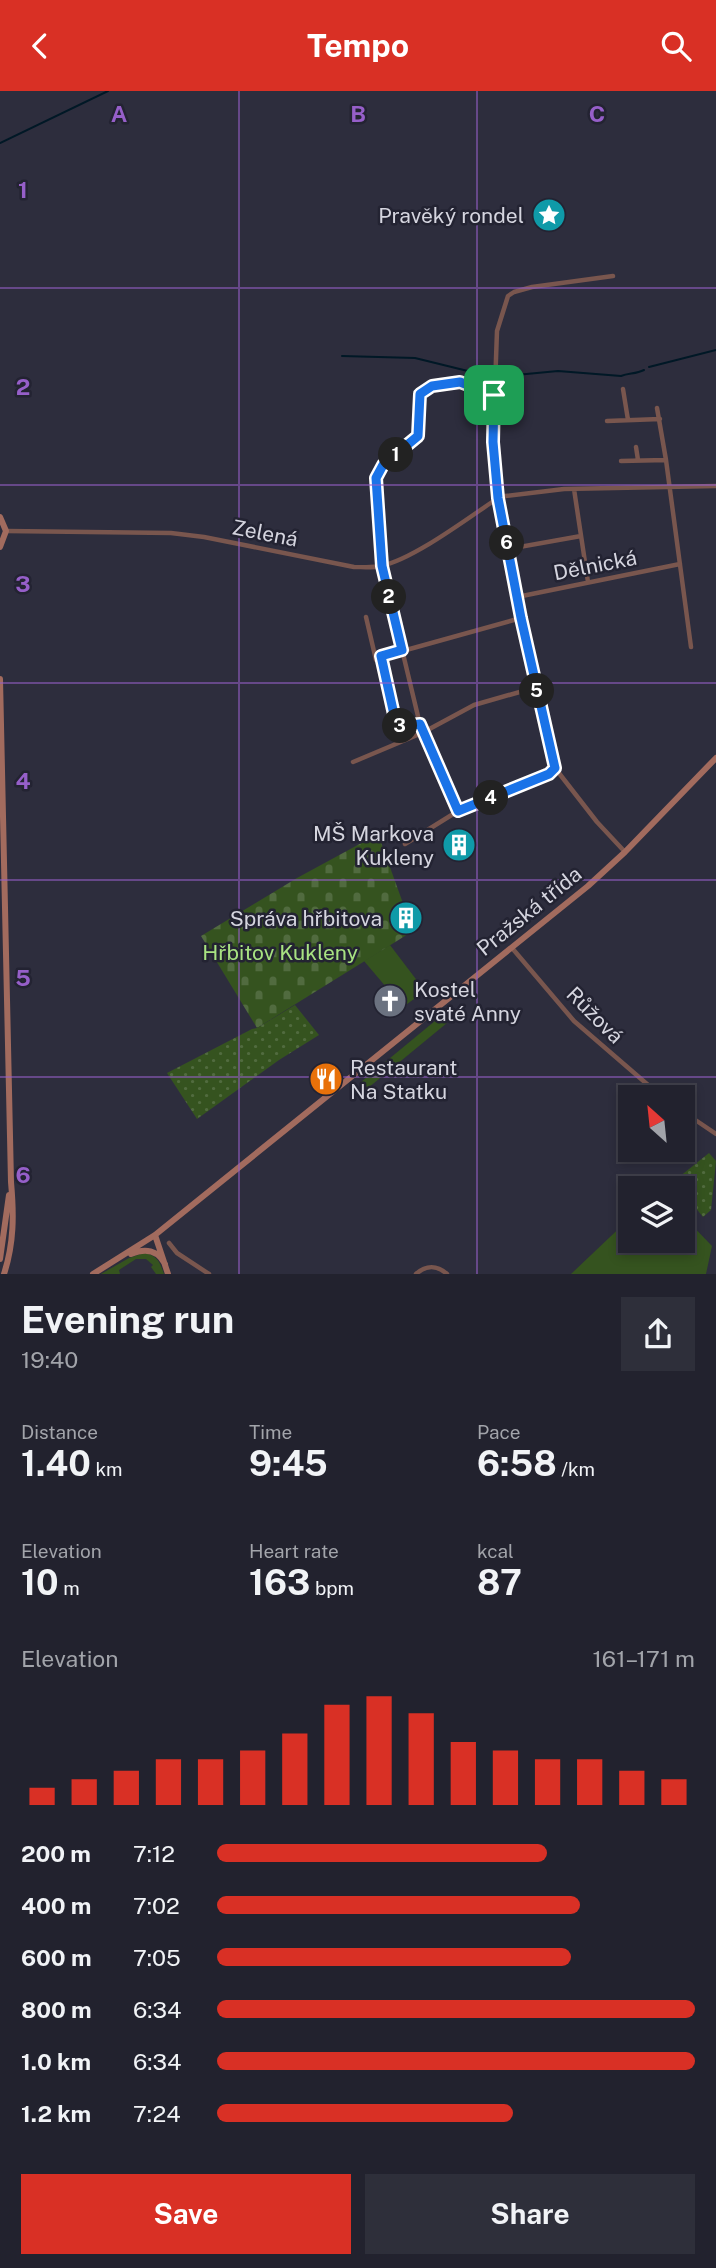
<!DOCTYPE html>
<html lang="en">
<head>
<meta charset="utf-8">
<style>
  :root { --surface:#22222e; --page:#2e2f3a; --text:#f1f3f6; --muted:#a2a4aa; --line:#3f3f4a; --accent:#d93025 }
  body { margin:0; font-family:"Public Sans",sans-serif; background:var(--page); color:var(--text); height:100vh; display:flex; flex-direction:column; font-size:26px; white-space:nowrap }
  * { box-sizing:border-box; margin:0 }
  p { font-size:23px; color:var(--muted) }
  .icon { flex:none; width:38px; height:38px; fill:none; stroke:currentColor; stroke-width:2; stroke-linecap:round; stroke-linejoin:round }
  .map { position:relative; height:1183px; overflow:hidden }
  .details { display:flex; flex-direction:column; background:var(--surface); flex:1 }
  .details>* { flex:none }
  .needle { width:46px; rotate:333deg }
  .buttons { position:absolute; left:618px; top:994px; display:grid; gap:14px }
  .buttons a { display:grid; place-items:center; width:77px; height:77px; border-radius:0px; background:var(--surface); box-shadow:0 4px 10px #0003,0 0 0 2px var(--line); font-size:35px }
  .pin { position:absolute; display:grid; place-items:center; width:60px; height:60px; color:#fff; margin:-30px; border-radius:14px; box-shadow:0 4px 10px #0006 }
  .km { position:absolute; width:35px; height:35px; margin:-18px; border-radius:50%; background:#222; color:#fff; font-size:19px; line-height:35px; text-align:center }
  .round { display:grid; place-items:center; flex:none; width:74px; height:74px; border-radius:0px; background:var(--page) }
  .summary { display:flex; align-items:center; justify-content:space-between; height:119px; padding:0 21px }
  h1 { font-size:38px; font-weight:700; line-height:52px }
  .metrics { display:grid; grid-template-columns:repeat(3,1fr); gap:10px; height:119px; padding:7px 21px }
  .metrics div { display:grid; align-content:center }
  .metrics b { font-size:35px; font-weight:700 }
  .metrics small { font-size:19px; font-weight:400 }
  .metrics p { font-size:19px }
  .chart { height:196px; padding:14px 21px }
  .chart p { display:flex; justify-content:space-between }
  .chart svg { width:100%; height:126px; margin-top:7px; stroke:var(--accent); stroke-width:6 }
  .action { display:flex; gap:14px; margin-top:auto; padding:14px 21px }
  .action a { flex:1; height:80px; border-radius:0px; background:var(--accent); color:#fff; font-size:28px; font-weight:700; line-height:80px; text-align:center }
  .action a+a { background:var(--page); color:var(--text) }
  ul { padding:0 21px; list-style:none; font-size:23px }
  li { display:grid; grid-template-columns:112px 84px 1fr; align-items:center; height:52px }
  li i { height:18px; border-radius:9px; background:var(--accent) }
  header { display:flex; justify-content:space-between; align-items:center; height:91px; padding:0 21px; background:var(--accent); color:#fff; font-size:32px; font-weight:700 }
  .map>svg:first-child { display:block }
</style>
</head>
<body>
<header><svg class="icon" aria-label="back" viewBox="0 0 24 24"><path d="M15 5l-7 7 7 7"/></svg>Tempo<svg class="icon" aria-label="search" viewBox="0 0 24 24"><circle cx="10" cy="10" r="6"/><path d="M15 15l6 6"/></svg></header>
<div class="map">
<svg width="716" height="1183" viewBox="0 0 716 1183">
  <defs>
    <pattern id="cemetery-stones" width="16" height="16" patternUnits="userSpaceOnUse" patternTransform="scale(1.75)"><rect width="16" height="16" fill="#35531f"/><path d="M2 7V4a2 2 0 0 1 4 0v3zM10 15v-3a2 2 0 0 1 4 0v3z" fill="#516b3f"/></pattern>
    <pattern id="garden-dots" width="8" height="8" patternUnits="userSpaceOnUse" patternTransform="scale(1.75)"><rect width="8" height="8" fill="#35531f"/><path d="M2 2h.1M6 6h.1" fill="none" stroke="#516b3f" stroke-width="1.8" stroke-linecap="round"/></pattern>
  </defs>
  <rect width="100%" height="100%" fill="#2d2d3d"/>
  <!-- green -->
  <path fill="#35531f" d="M 390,854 L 425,900 L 403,916 L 364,870 Z
    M 441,925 L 447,932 L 368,997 L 361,991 Z
    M 683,1125 L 712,1155 L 706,1183 L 571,1183 L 630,1127 L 630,1150 L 682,1150 Z
    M 144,1162 C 157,1164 160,1171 164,1183 L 156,1183 L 151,1176 L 153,1174 L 146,1168 L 136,1168 L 119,1179 L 120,1183 L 101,1183 L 129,1167 Z"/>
  <!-- cemetery -->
  <path fill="url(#cemetery-stones)" d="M 378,743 L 413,840 L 257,937 L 201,845 L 297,787 Z"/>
  <!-- garden -->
  <path fill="url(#garden-dots)" d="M 295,914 L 319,944 L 279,969 L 197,1028 L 167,982 L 252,938 L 257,937 Z
    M 709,1062 L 716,1070 L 711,1119 L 703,1126 L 683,1101 L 682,1097 L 680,1097 L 674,1090 Z"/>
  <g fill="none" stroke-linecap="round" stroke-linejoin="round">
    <!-- stream -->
    <path stroke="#001826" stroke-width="2" d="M 0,52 L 108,0
      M 342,265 L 415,267 L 480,283 L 505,285 L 558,280 L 621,285 C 629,282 636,283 644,279
      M 649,276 L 716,259"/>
    <!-- street -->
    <path stroke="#79564e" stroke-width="4.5" d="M 623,298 L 628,329
      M 494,304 C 466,294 447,284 420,303 L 418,346 L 383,374 L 376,388 L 382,475 L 422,642 L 458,720 L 549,683 L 555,677
      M 657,317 L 666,369 L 691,556
      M 607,330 L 660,328
      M 636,356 L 638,369
      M 621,370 L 666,369
      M 574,398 L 588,491
      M 6,440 L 171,442 L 204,446 L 354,476 C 363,476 372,477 381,475 C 414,468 468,427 498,407 L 505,405 L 564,398 L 716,395
      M 508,458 L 581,445
      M 517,506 L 680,473
      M 366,526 L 376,569 L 381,568
      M 537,596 L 555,677 L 597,731 L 625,761
      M 420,633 L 401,635 L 395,628 L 381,566 L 521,527
      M 353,671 L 422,642 L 474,614 L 537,596 L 498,407 L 493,351 L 497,240 L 508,205 L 514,201 L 532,196 L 613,185
      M 405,753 L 458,720
      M 512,857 L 574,930 L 662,1006
      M 682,1020 L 716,1043
      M 169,1152 L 177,1162 L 209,1183
      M 416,1183 C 426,1174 437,1174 447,1183"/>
    <!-- secondary -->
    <path stroke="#a26b5e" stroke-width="6" d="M 0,426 L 6,440 L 0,456
      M 0,588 L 11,1091 C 14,1124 14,1152 4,1183
      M 155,1144 L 168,1183
      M 131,1163 C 145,1157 158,1159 165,1173
      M 0,1168 L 9,1104
      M 93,1183 L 155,1144 L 588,795 L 625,761 L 716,667"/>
  </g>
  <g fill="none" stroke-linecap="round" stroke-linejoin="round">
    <defs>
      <path id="route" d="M 460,291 L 494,304 L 493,351 L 498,407 L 521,527 L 555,677 L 549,683 L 458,720 L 420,633 L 401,635 L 395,628 L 381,565 L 402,559 L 382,475 L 376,387 L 383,374 L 418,345 L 420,303 L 432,295 Z"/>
    </defs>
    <!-- route casing -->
    <use href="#route" stroke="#fff" stroke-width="14"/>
    <!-- route -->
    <use href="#route" stroke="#1a73e8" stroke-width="9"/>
  </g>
  <!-- grid -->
  <path fill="none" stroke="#965fc9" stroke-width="2" stroke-opacity="0.55" d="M 239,0 L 239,1183M 477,0 L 477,1183M 0,197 L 716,197M 0,394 L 716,394M 0,592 L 716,592M 0,789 L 716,789M 0,986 L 716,986"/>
  <!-- icons -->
  <defs>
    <symbol id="sight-disc" viewBox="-11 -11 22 22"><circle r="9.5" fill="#0f9aa8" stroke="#232332"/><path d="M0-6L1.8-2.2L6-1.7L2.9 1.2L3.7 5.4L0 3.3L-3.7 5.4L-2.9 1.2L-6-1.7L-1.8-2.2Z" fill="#fff"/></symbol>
    <symbol id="building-disc" viewBox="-11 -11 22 22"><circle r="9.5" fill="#0f9aa8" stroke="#232332"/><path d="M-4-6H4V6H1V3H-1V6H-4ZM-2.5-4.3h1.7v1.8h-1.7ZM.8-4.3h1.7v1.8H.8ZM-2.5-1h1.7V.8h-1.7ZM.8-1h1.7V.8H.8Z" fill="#fff"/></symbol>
    <symbol id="church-disc" viewBox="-11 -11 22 22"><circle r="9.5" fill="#6b7280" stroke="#232332"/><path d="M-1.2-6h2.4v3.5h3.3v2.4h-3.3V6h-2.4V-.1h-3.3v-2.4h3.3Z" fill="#fff"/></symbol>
    <symbol id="restaurant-disc" viewBox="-11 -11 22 22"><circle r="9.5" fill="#e8710a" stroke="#232332"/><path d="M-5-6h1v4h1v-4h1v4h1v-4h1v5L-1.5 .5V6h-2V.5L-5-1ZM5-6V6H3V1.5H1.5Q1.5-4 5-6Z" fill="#fff"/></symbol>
  </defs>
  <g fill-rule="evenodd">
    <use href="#sight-disc" x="530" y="105" width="38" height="38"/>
    <use href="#building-disc" x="440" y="735" width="38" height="38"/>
    <use href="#building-disc" x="387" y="808" width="38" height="38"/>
    <use href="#church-disc" x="371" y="891" width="38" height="38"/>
    <use href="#restaurant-disc" x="307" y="969" width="38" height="38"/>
  </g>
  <g text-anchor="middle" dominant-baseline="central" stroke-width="5" stroke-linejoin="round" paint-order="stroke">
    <!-- poi labels -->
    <g font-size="21" fill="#d5d5df" stroke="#232332" text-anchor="end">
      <text x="524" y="124">Pravěký rondel</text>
      <text x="434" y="742">MŠ Markova<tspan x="434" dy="24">Kukleny</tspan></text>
      <text x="382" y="827">Správa hřbitova</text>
      <text x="414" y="898" text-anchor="start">Kostel<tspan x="414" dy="24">svaté Anny</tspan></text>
      <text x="350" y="976" text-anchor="start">Restaurant<tspan x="350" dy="24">Na Statku</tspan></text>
    </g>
    <!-- street labels -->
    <g font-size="21" fill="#d5d5df" stroke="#232332">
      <text transform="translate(265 442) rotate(11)">Zelená</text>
      <text transform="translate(595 474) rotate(-11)">Dělnická</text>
      <text transform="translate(529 820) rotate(-39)">Pražská třída</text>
      <text transform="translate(595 924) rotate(45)">Růžová</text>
    </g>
    <!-- park labels -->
    <g font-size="21" fill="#a8e282" stroke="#232332">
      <text x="280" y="861">Hřbitov Kukleny</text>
    </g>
  </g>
  <g font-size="23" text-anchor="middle" font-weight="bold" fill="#965fc9" stroke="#232332" stroke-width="5" stroke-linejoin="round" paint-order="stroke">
    <text x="119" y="31">A</text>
    <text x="358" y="31">B</text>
    <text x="597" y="31">C</text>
    <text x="23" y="107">1</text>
    <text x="23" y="304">2</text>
    <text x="23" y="501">3</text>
    <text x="23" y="698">4</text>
    <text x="23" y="895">5</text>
    <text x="23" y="1092">6</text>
  </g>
</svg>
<div class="buttons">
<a><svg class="needle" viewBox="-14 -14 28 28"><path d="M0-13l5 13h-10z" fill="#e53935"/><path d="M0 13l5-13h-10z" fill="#a2a4aa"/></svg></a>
<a><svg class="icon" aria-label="layers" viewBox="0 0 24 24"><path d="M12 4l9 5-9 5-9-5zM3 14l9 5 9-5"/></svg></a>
</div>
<div class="pin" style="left:494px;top:304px;background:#1e9e55"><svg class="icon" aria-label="arrive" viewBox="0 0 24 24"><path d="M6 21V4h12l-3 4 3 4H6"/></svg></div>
<b class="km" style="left:396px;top:364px">1</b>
<b class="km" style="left:389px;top:506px">2</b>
<b class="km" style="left:400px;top:635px">3</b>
<b class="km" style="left:491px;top:707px">4</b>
<b class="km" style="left:537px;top:600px">5</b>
<b class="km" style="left:507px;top:452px">6</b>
</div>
<section class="details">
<div class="summary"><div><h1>Evening run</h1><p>19:40</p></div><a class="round"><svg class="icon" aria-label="share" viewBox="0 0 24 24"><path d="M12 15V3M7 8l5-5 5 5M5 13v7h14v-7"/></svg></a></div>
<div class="metrics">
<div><p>Distance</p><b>1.40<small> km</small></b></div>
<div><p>Time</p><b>9:45</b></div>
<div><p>Pace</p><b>6:58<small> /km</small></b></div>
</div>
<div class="metrics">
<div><p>Elevation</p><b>10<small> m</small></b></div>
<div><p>Heart rate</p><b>163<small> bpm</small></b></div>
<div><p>kcal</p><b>87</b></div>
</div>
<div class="chart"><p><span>Elevation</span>161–171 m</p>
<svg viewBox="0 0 160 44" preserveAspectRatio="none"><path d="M5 44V38M15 44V35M25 44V32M35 44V28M45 44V28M55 44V25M65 44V19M75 44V9M85 44V6M95 44V12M105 44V22M115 44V25M125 44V28M135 44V28M145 44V32M155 44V35"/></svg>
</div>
<ul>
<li><b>200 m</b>7:12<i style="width:69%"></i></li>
<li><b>400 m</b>7:02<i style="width:76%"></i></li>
<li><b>600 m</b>7:05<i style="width:74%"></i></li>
<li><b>800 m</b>6:34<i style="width:100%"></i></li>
<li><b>1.0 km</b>6:34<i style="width:100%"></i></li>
<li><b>1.2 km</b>7:24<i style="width:62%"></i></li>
</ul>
<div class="action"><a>Save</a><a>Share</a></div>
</section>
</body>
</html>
